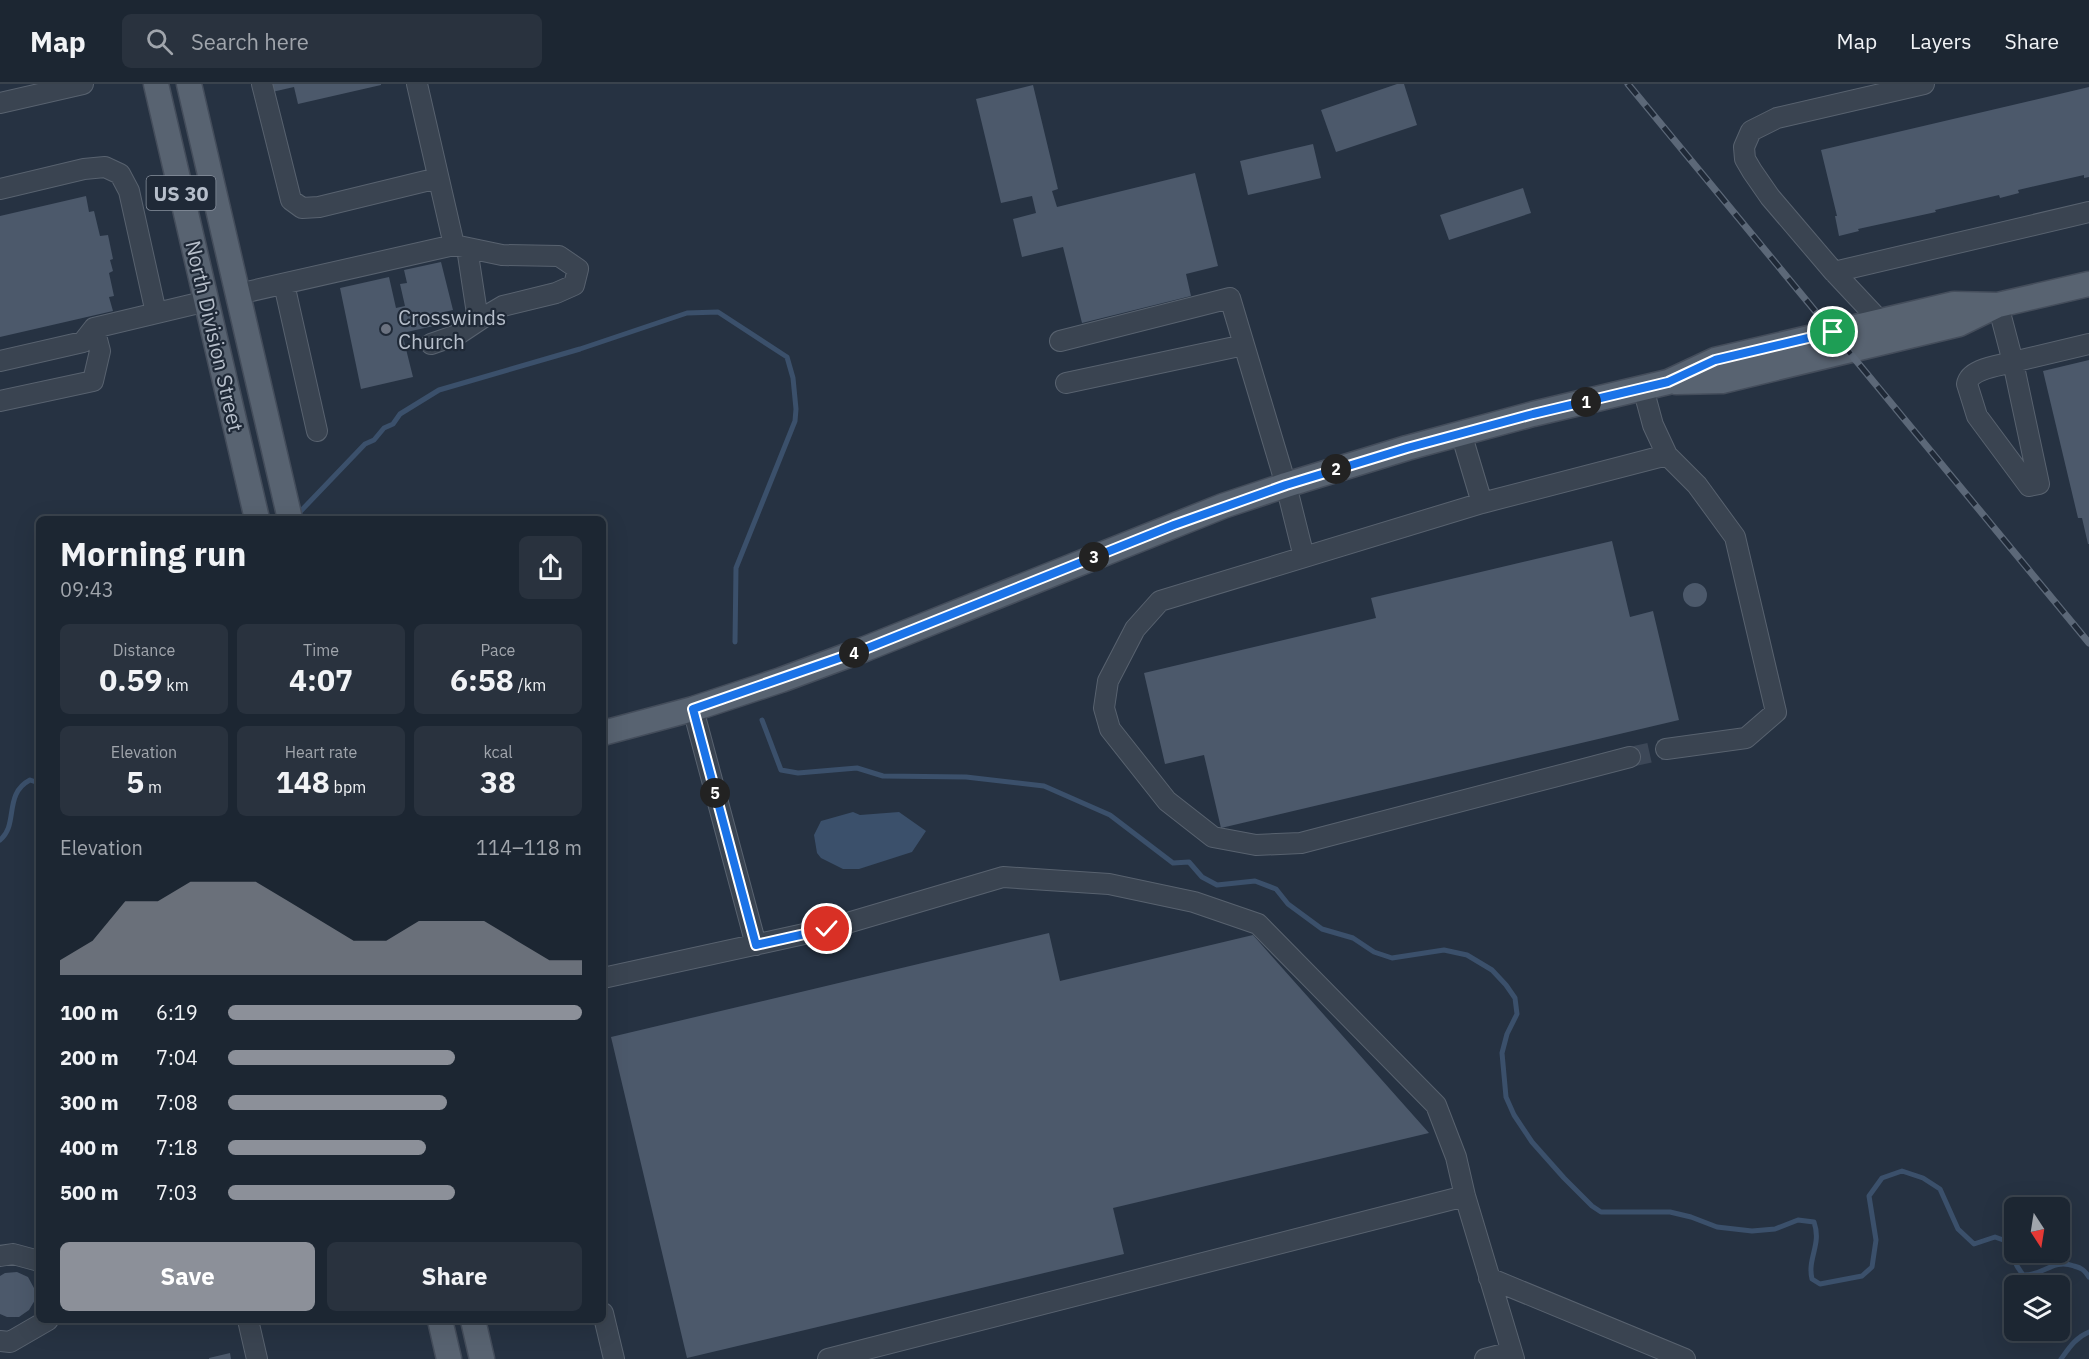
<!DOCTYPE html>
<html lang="en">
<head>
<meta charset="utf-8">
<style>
  :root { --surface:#1c2632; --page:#29323e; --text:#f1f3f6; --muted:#a0a5ac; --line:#3a434d; --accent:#8c9099 }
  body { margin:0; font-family:"IBM Plex Sans",sans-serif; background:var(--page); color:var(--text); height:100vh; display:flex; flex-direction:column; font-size:22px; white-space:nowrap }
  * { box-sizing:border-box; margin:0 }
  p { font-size:20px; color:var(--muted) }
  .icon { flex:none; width:33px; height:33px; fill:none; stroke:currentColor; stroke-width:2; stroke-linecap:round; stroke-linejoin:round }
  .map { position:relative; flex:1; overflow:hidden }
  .panel { position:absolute; left:36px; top:432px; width:570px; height:807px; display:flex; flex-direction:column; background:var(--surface); border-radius:9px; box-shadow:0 6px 24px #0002,0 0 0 2px var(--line) }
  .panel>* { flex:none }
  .needle { width:39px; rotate:168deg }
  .controls { position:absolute; left:2004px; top:1113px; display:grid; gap:12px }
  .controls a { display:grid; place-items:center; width:66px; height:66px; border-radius:9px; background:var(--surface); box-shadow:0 6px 24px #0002,0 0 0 2px var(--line); font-size:30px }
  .pin { position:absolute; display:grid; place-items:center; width:51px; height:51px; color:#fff; margin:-26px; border:3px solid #fff; border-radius:50%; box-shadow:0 2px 6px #0007 }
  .km { position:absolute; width:30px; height:30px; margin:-15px; border-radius:50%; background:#222; color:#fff; font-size:16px; line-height:30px; text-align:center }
  .round { display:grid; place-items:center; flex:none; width:63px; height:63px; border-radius:9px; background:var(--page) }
  .overview { display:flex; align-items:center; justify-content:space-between; height:102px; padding:0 24px }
  h1 { font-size:33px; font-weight:700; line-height:45px }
  .stats { display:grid; grid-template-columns:repeat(3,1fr); gap:9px; height:102px; padding:6px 24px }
  .stats div { display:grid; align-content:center; border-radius:9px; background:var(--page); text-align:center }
  .stats b { font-size:30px; font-weight:700 }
  .stats small { font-size:16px; font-weight:400 }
  .stats p { font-size:16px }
  .chart { height:168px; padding:12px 24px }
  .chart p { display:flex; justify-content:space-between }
  .chart svg { width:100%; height:108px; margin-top:6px; fill:var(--accent); opacity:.7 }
  .action { display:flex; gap:12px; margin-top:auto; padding:12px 24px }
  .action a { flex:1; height:69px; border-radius:9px; background:var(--accent); color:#fff; font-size:24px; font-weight:700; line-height:69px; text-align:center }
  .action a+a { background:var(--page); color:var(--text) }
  ul { padding:0 24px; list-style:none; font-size:20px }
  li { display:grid; grid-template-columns:96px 72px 1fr; align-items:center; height:45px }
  li i { height:15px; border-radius:8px; background:var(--accent) }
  header { display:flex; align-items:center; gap:36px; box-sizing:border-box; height:84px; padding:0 30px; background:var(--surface); border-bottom:2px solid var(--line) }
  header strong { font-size:28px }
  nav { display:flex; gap:33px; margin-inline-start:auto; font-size:21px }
  .search { width:420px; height:54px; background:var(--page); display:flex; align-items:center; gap:15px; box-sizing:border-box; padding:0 21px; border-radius:9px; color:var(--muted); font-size:22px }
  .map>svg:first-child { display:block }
</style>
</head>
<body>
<header>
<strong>Map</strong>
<div class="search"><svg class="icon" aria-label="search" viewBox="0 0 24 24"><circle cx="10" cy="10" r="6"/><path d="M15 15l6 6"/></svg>Search here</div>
<nav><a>Map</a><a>Layers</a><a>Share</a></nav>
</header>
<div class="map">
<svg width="2089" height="1275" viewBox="0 0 2089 1275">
  <rect width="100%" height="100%" fill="#263242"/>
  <!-- water -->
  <path fill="#3b506b" d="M 853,728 L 860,731 L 899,728 L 926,747 L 912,768 L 859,785 L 843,785 L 821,774 L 817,769 L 814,751 L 821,737 Z"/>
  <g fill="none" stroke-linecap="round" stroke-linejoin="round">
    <!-- stream -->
    <path stroke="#3b506b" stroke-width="5" d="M 297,431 L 365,360 L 374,356 L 384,344 L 393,340 L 400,330 L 439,306 L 580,265 L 687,229 L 718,228 L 787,273 L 793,294 L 796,325 L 795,337 L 736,484 L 735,558
      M 762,636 L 781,686 L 798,689 L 857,684 L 883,692 L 966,693 L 1044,702 L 1110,731 L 1173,779 L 1189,778 L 1202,793 L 1217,801 L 1255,797 L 1276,805 L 1288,820 L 1322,845 L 1353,854 L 1374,868 L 1392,874 L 1444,866 L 1467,871 L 1492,886 L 1506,901 L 1515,914 L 1517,930 L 1507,950 L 1502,969 L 1506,1013 L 1514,1031 L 1532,1058 L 1564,1094 L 1592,1122 L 1601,1128 L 1670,1128 L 1691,1133 L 1717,1143 L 1752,1147 L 1775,1145 L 1798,1136 L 1814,1138 C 1822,1161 1807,1174 1812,1195 L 1820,1200 L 1862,1192 L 1872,1183 L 1876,1156 L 1869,1112 L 1882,1094 L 1902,1087 L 1923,1094 L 1940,1105 L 1958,1145 L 1974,1160 L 1995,1153 L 2006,1157 L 2017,1182 L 2023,1191 C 2044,1192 2052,1174 2074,1182 C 2082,1184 2084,1186 2089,1193
      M 0,756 C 19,741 3,710 30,696 L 39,699
      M 2061,1275 C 2069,1264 2076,1253 2089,1248"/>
  </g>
  <!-- building -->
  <path fill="#4c596b" d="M 270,0 L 381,0 L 381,1 L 298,20 L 294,3 L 272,8 Z
    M 1397,0 L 1404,0 L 1417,41 L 1336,68 L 1321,26 Z
    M 1033,1 L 1058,105 L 1052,107 L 1057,123 L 1195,89 L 1218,182 L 1186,190 L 1191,212 L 1082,239 L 1063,163 L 1022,173 L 1013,135 L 1036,129 L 1032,112 L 1001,119 L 976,15 Z
    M 2089,3 L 2089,93 L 2084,94 L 2084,91 L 2018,106 L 2019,109 L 2000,114 L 1999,111 L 1935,126 L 1936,128 L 1858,145 L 1859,147 L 1839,152 L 1835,132 L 1837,132 L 1821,66 Z
    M 1313,60 L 1321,94 L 1248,111 L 1240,77 Z
    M 1523,104 L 1531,129 L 1449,156 L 1440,131 Z
    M 86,112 L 89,128 L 94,127 L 100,152 L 108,151 L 113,175 L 110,176 L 113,187 L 109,189 L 114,212 L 109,213 L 113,227 L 0,253 L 0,132 Z
    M 441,178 L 453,226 L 440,229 L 443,240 L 402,249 L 413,293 L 361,305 L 340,204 L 389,193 L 396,224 L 405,222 L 400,200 L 407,199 L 404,186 Z
    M 2089,276 L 2089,460 L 2088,460 L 2082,434 L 2078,434 L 2043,287 Z
    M 1612,457 L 1630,533 L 1653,527 L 1679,636 L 1221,744 L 1204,671 L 1165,680 L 1144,589 L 1376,534 L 1371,514 Z
    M1683 511a12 12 0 1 1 24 0a12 12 0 1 1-24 0Z
    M 1049,849 L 1060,897 L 1253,851 L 1429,1049 L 1113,1124 L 1124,1170 L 687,1274 L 611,953 Z
    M 17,1188 L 28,1193 L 34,1204 L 35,1216 L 29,1226 L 19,1233 L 7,1233 L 0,1230 L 0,1192 L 5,1189 Z
    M 230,1269 L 231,1275 L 209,1275 L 209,1274 Z"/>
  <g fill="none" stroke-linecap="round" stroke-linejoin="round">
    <!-- minor-tunnel -->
    <path stroke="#3c4757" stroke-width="20" stroke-dasharray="20 10" stroke-linecap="butt" d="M 1630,673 L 1666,665"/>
    <defs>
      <path id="minor" d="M 262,0 L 291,116 L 302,124 L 319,123 L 438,94
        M 0,19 L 83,0
        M 0,105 L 84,85 L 105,83 L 120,90 L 129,107 L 156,229
        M 467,164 L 478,236
        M 1834,188 L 2089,128
        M 284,200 L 317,347
        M 238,210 L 454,161 L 417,0
        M 1998,221 L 2013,278 L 2089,260
        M 1880,237 L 1834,188 L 1770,113 L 1752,87 L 1745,75 L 1744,63 L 1751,47 L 1777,34 L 1924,0
        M 1060,257 L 1230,214 L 1286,401 L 1304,473
        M 431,260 L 457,251 L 481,235 L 503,222 L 556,209 L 574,201 L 578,185 L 559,172 L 502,171 L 454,161
        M 0,277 L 83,258 L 94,244 L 207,217
        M 2013,278 L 2039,400 L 2029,402 L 1977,332 L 1967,300 C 1970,284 1999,282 2013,278 Z
        M 1066,299 L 1244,261
        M 1643,304 L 1653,341 L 1667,371 L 1697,401 L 1735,453 L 1776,628 L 1746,654 L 1666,665
        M 0,317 L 93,297 L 100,267 L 94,244
        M 1461,349 L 1482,419 L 1667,371
        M 1482,419 L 1160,517 L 1135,545 L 1108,597 L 1104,624 L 1110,645 L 1167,717 L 1213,753 L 1256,761 L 1301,759 L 1630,673
        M 693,625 L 756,861
        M 603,894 L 827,845 L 1003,793 L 1109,800 L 1194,818 L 1258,840 L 1436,1021 L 1456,1073 L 1465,1112 L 1514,1275
        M 0,1172 L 13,1170 L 39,1177
        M 1489,1194 L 1685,1275
        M 603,1229 L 614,1275
        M 248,1236 L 257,1275
        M 0,1257 L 10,1258 L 48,1236
        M 828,1275 L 1465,1112
        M 1485,1275 L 1512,1268"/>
      <path id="major" d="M 156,0 L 257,435
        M 189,0 L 290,435
        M 1676,298 L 1722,297 L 1959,240 L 1998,221 L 2089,200
        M 603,649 L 693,625 L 781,596 L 865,565 L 1223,422 L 1286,401 L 1407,364 L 1533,330 L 1668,298 L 1715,276 L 1954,220 L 1998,221
        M 440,1236 L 449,1275
        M 473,1236 L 482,1275"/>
    </defs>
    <!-- minor casing -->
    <use href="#minor" stroke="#58626f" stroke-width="22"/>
    <!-- major casing -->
    <use href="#major" stroke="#444d5b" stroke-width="27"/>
    <!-- minor -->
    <use href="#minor" stroke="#3a4451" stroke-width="20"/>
    <!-- major -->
    <use href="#major" stroke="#586371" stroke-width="24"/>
    <defs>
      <path id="rail" d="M 1628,0 L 2089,559"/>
    </defs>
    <!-- rail casing -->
    <use href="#rail" stroke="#5c6878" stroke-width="7"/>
    <!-- rail -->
    <use href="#rail" stroke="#1f2937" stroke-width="4.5" stroke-dasharray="14" stroke-linecap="butt"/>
  </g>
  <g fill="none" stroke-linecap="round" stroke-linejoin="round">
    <defs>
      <path id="route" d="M 827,845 L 756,861 L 693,625 L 865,565 L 1174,441 L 1286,401 L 1407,364 L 1533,330 L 1668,298 L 1715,276 L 1833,248"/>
    </defs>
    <!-- route casing -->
    <use href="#route" stroke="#fff" stroke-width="12"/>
    <!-- route -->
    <use href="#route" stroke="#1a73e8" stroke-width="8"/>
  </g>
  <!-- markers -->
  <circle fill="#6b7280" stroke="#1f2937" stroke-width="2" cx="386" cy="245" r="6"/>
  <g text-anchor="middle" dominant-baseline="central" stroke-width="4.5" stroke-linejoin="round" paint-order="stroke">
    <!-- shield labels -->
    <rect fill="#1f2937" stroke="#89929f" stroke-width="1.5" x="146.5" y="92" width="69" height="34" rx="4.5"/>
    <g font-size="20" font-weight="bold" fill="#b7bfcb">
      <text x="181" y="109">US 30</text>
    </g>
    <!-- poi labels -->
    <g font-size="21" fill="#b7bfcb" stroke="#1f2937" text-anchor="start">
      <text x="398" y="233">Crosswinds<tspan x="398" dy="24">Church</tspan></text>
    </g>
    <!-- street labels -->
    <g font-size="21" fill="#b7bfcb" stroke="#1f2937">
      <text transform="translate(215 252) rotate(77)">North Division Street</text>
    </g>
  </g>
</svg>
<div class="controls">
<a><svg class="needle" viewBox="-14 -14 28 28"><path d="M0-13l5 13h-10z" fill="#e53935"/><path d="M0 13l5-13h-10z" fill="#a0a5ac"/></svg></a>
<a><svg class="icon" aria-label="layers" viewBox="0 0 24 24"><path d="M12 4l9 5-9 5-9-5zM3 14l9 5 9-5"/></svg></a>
</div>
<div class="pin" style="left:1833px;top:248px;background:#1e9e55"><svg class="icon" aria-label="arrive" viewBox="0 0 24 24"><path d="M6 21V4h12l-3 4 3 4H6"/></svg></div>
<div class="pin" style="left:827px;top:845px;background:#d93025"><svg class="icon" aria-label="check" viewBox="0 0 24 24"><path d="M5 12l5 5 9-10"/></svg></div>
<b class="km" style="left:1586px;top:318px">1</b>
<b class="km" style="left:1336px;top:385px">2</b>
<b class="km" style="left:1094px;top:473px">3</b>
<b class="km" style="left:854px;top:569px">4</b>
<b class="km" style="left:715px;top:709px">5</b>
<section class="panel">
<div class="overview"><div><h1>Morning run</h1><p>09:43</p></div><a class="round"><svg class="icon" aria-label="share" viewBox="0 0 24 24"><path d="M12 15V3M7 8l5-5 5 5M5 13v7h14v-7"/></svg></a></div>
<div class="stats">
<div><p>Distance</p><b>0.59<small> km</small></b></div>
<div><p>Time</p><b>4:07</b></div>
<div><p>Pace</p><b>6:58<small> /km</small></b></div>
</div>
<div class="stats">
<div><p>Elevation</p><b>5<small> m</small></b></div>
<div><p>Heart rate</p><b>148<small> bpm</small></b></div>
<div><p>kcal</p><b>38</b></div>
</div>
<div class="chart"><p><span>Elevation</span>114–118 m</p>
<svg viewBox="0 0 160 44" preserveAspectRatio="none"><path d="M0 44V38L10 30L20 14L30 14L40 6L50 6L60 6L70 14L80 22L90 30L100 30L110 22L120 22L130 22L140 30L150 38L160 38V44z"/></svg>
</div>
<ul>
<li><b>100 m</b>6:19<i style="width:100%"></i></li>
<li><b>200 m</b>7:04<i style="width:64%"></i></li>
<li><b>300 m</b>7:08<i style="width:62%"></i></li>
<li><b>400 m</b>7:18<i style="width:56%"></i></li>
<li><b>500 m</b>7:03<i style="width:64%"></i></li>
</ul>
<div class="action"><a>Save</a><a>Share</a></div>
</section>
</div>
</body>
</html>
